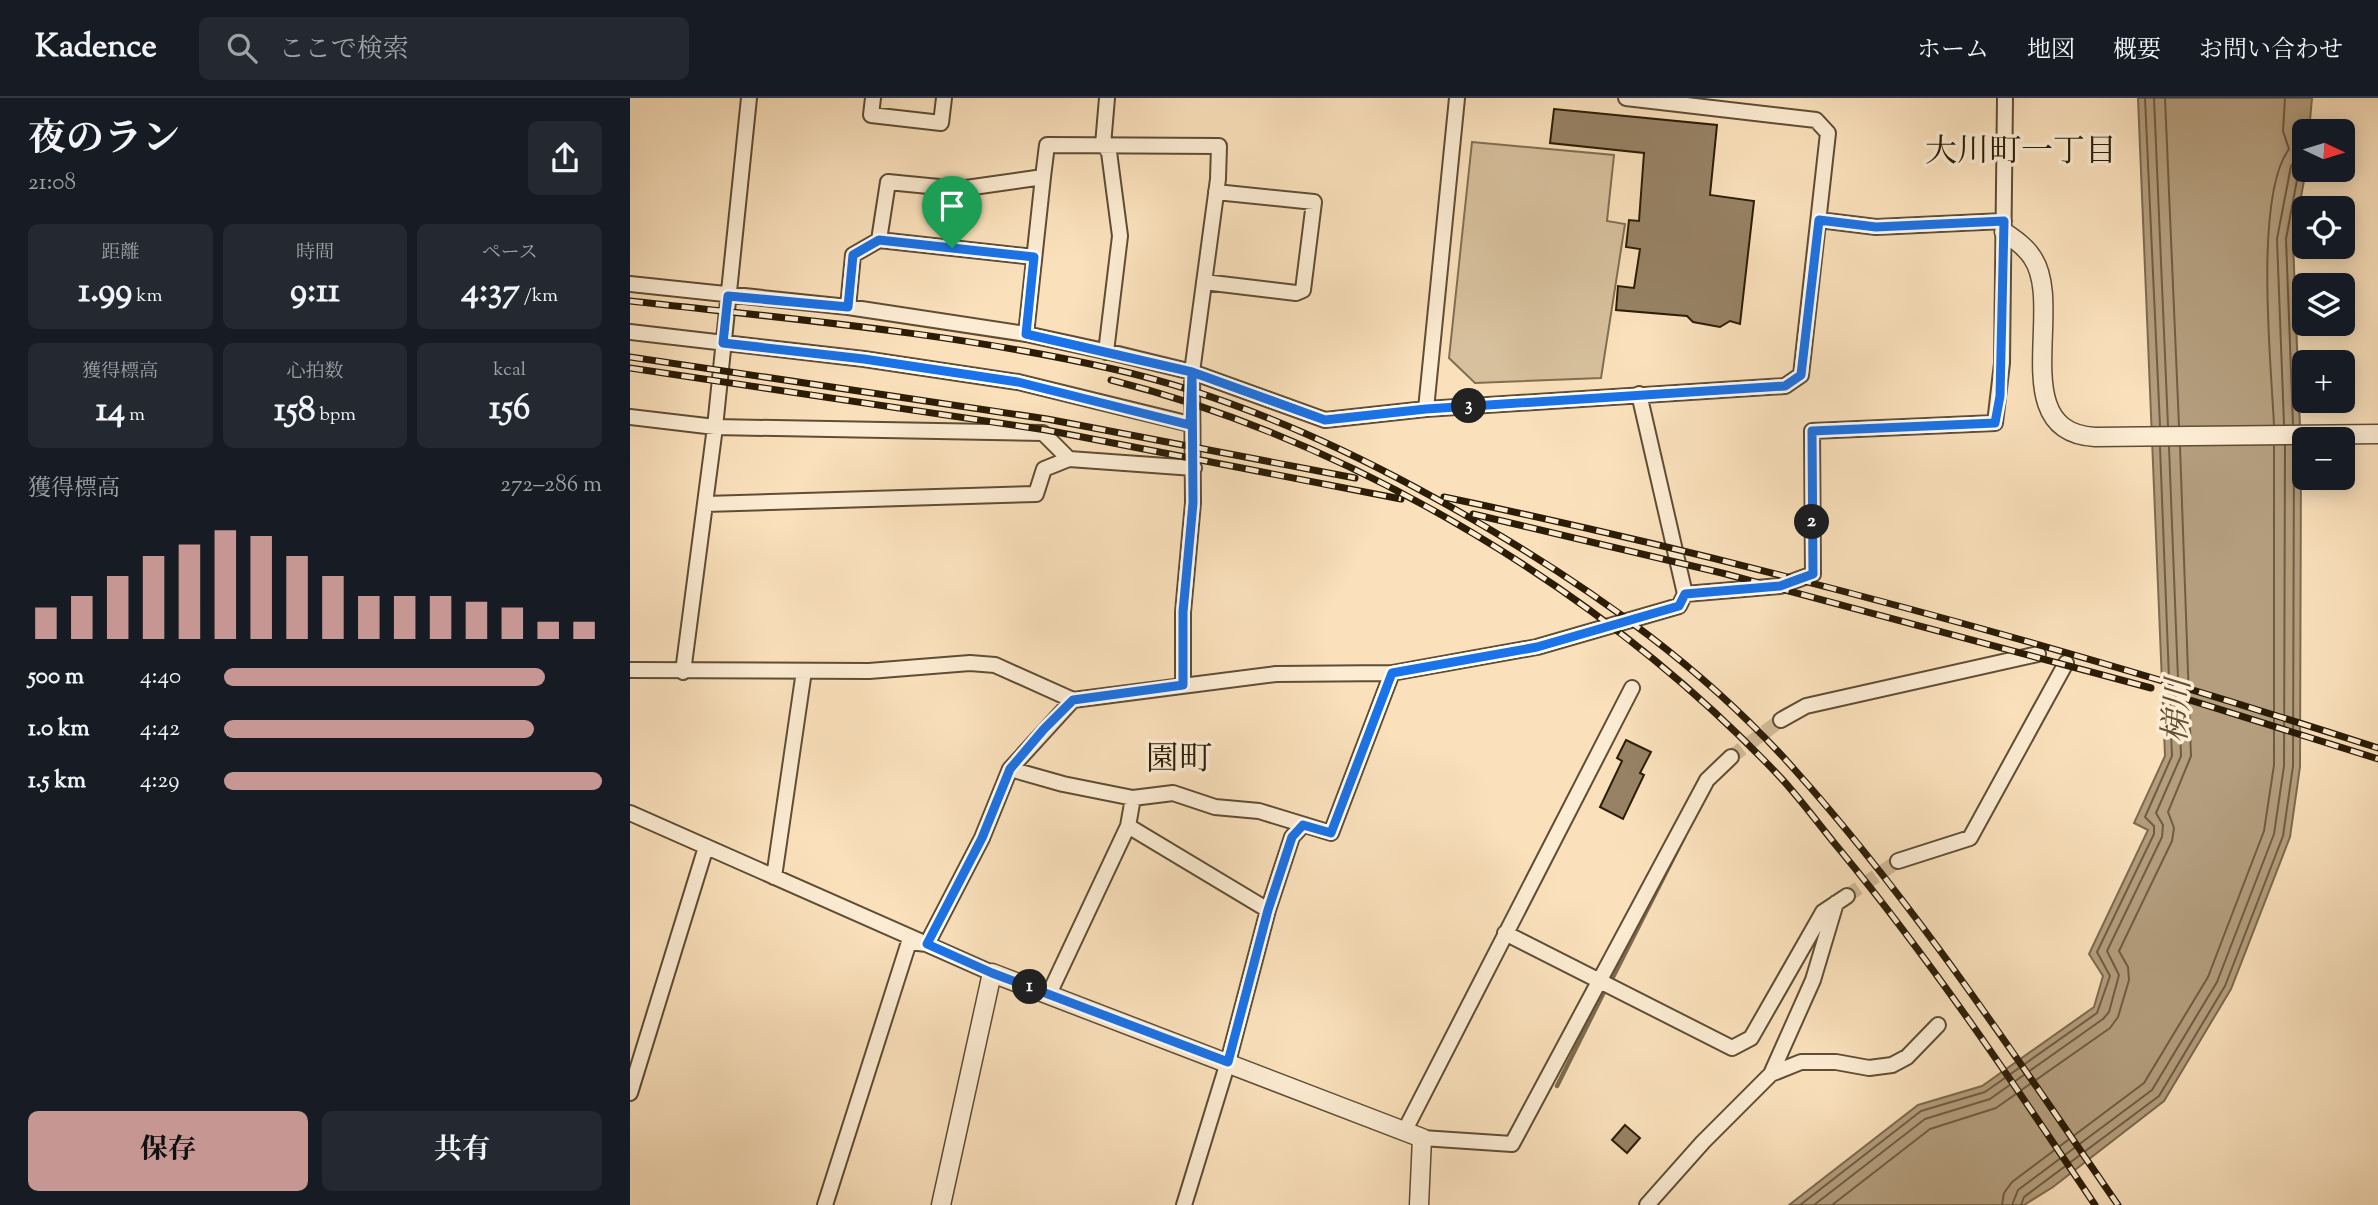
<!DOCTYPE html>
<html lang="ja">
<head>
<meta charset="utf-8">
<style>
  :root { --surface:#171b24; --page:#242831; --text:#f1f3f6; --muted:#9ea1a6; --line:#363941; --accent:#c59692 }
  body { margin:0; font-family:"Sorts Mill Goudy","Noto Serif JP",serif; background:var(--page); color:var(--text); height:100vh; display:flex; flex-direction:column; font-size:26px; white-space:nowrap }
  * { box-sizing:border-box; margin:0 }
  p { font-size:23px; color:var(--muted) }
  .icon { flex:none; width:38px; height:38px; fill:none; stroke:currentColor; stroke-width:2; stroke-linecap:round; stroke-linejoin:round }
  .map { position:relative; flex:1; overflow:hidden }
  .panel { display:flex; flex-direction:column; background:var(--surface); width:630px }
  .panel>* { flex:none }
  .needle { width:46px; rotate:94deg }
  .buttons { position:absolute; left:1662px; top:21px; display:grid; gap:14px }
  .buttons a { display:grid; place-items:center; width:63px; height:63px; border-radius:10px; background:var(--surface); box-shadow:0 4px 18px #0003; font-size:35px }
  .pin { position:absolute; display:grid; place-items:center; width:60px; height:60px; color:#fff; margin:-72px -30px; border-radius:50% 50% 50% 0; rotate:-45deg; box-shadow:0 0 7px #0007 }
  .pin .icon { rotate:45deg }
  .km { position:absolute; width:35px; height:35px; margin:-18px; border-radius:50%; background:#222; color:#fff; font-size:19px; line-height:35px; text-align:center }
  .round { display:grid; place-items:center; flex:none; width:74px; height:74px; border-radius:10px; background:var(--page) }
  .headline { display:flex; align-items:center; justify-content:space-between; height:119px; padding:0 28px }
  h1 { font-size:38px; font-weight:700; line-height:52px }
  .metrics { display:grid; grid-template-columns:repeat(3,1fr); gap:10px; height:119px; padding:7px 28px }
  .metrics div { display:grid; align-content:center; border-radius:10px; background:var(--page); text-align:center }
  .metrics b { font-size:35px; font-weight:700 }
  .metrics small { font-size:19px; font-weight:400 }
  .metrics p { font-size:19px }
  .chart { height:196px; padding:14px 28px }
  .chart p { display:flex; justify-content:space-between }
  .chart svg { width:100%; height:126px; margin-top:7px; stroke:var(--accent); stroke-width:6 }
  .button { display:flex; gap:14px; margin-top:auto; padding:14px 28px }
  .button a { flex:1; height:80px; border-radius:10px; background:var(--accent); color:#111; font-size:28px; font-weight:700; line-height:80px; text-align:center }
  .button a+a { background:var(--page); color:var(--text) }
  ul { padding:0 28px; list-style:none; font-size:23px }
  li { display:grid; grid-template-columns:112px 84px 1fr; align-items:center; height:52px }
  li i { height:18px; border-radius:9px; background:var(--accent) }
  header { display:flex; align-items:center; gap:42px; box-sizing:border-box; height:98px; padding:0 35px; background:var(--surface); border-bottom:2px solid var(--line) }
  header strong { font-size:33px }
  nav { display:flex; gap:38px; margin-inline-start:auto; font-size:24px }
  .search { width:490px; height:63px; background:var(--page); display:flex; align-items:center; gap:18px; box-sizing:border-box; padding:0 24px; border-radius:10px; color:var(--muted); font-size:26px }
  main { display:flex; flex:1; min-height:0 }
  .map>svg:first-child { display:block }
</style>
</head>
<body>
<header>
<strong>Kadence</strong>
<div class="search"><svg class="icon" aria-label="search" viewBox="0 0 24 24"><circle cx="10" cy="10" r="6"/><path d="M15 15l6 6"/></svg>ここで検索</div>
<nav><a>ホーム</a><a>地図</a><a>概要</a><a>お問い合わせ</a></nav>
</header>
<main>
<section class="panel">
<div class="headline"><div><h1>夜のラン</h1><p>21:08</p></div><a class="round"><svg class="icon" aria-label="share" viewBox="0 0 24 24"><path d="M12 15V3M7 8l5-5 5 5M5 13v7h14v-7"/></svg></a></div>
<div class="metrics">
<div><p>距離</p><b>1.99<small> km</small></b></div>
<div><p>時間</p><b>9:11</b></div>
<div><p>ペース</p><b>4:37<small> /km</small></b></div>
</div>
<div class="metrics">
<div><p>獲得標高</p><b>14<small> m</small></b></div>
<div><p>心拍数</p><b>158<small> bpm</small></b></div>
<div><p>kcal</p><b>156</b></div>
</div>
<div class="chart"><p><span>獲得標高</span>272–286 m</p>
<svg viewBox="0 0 160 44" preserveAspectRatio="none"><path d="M5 44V33M15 44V29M25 44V22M35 44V15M45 44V11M55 44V6M65 44V8M75 44V15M85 44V22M95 44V29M105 44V29M115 44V29M125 44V31M135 44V33M145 44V38M155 44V38"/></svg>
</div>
<ul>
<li><b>500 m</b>4:40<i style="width:85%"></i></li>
<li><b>1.0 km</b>4:42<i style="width:82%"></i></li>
<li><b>1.5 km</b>4:29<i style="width:100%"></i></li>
</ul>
<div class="button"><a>保存</a><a>共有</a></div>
</section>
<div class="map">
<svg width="1748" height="1107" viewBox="0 0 1748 1107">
  <rect width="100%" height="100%" fill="#fae1bc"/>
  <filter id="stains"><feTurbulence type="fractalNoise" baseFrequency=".00286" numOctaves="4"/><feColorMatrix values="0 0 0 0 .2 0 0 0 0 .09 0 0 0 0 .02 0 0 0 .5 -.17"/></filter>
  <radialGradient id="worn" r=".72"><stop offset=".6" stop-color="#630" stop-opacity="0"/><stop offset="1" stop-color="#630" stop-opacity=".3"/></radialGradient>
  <!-- green -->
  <path fill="#d7c09d" stroke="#816e52" stroke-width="2" d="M 842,44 L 984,57 L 977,123 L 995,126 L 971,280 L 845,285 L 819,260 Z"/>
  <!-- water -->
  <path fill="#b49e7e" stroke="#7d6a4e" stroke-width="2" d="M 1508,0 L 1682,0 L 1679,33 L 1675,33 L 1676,72 L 1663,142 L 1671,356 L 1670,669 L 1660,739 L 1601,891 L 1534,1003 L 1423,1089 L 1394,1107 L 1159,1107 L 1288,1007 L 1352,988 L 1464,909 L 1473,878 L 1459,856 L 1518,732 L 1504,725 L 1535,658 Z"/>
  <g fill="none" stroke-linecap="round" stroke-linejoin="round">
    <!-- shore -->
    <path stroke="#705d42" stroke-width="2" d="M 1515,0 L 1530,328
      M 1524,0 L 1538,328
      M 1535,0 L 1549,328
      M 1654,326 L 1647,141 L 1661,68 L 1667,60 L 1675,56
      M 1663,326 L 1656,141 L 1669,71 L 1675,65
      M 1644,327 C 1641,265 1624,98 1659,51 L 1653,33 L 1655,0
      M 1170,1107 L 1291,1013 L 1355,994 L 1467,915 L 1480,878 L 1467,854 L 1524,736 L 1524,728 L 1515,719 L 1542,658 L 1530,349
      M 1184,1107 L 1295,1021 L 1360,1001 L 1473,921 L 1479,914 L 1489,877 L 1477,853 L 1532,739 L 1533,727 L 1526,715 L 1551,658 L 1539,349
      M 1202,1107 L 1300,1031 L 1366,1010 L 1480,930 L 1488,919 L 1499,882 L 1498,869 L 1489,853 L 1542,743 L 1544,730 L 1538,714 L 1561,658 L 1550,349
      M 1372,1107 L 1374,1095 L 1382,1084 L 1514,985 L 1578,879 L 1634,733 L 1644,667 L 1644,348
      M 1382,1107 L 1388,1092 L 1522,992 L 1587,884 L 1644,736 L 1654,668 L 1655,347
      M 1391,1107 L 1394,1099 L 1529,998 L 1595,888 L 1653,738 L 1663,668 L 1664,347"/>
    <!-- stream -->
    <path stroke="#7d6a4e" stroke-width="4.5" d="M 982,881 L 1054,739
      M 927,988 L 974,894"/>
  </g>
  <!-- building -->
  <path fill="#978265" stroke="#2b1c06" stroke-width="2" d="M 924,11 L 1087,27 L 1080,97 L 1124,103 L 1110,226 L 1100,223 L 1090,229 L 1063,224 L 1057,218 L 986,212 L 988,188 L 1004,190 L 1010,151 L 996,149 L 999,122 L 1009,123 L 1014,55 L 920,45 Z
    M 996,642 L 1021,654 L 1010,675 L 1014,677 L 993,721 L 970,709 L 992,663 L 987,660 Z
    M 995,1027 L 1010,1040 L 997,1055 L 982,1042 Z"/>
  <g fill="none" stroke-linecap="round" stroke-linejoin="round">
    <!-- minor-tunnel -->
    <path stroke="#d1ba98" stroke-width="14" stroke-dasharray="14 7" stroke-linecap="butt" d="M 1101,659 L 1151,622
      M 1217,798 L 1268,763"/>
    <defs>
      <path id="minor" d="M 243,0 L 241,17 L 311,25 L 314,0
        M 1189,122 L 1246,129 L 1374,123
        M 249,142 L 404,159
        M 574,184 L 666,195 L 673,192 L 684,104 L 586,94
        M 0,186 L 218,209
        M 0,234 L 234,261 L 388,284 L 560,326
        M 396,236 L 413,79
        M 476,254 L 490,138 L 479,54 L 473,47 L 477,0
        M 796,311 L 827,0
        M 0,319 L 85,329 L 413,335 L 439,361 L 564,370
        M 75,406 L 406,396 L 414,371 L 439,361
        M 1055,496 L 1150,488 L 1183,476 L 1182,333 L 1365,325 L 1372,265 L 1375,0
        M 0,572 L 239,573 L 340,565 L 365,567 L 443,602 L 646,576 L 762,575 L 907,549 L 1049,508 L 1055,496 L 1009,296
        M 53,574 L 85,329 L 119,0
        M 553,587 L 553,514 L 563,405 L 562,274 L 588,81 L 589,48 L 417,47 L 413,79 L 329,91 L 258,84 L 249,142 L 223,157 L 218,209 L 396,236 L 488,256 L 562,274 L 695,322 L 796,311 L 1155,288 L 1171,277 L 1198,35 L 1186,22 L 996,0
        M 1151,622 L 1176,608 L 1408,556
        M 380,671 L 433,686 L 503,700 L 543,695 L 585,709 L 629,713 L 701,735 L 762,575
        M 0,715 L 362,875
        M 498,728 L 638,812 L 598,964 L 554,1107
        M 1268,763 L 1340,740 L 1436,565
        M 144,779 L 174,573
        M 638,812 L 662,739 L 673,727
        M 875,835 L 1102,950 L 1121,940 L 1193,814 L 1217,798
        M 419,896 L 498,728 L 503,700
        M 1141,976 L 1183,882 L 1206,805
        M 0,995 L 76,749
        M 775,1032 L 1002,590
        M 792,1040 L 882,1046 L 1077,682 L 1101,659
        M 195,1107 L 279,844 L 297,846 L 352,740 L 380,671 L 443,602
        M 1017,1107 L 1073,1044 L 1141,976 L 1171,964 L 1206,964 L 1239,970 L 1262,967 L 1277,959 L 1308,927"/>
      <path id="tertiary" d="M 1374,134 C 1384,141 1395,148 1402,159 C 1436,207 1374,334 1465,339 L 1748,336
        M 311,1107 L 362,875 L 792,1040 L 789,1107"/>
    </defs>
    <!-- minor casing -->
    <use href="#minor" stroke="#5f4d34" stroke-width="18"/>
    <!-- tertiary casing -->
    <use href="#tertiary" stroke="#5f4d34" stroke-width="21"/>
    <!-- minor -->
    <use href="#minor" stroke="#fcecd3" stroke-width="14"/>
    <!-- tertiary -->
    <use href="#tertiary" stroke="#fcecd3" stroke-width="18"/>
    <defs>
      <path id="rail" d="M 0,203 C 161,221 325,235 483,271 C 615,301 738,360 854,428 C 968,495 1076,572 1164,671 C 1285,806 1385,958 1488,1107
        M 0,259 L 417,321 L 725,380
        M 0,270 L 416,332 L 771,401
        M 481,282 C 726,344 978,496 1151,680 C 1172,703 1190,728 1210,752 C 1303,865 1384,986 1465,1107
        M 814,399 C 1129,465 1441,551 1748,650
        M 843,416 L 1092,475 L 1521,590
        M 1547,598 L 1748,661"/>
    </defs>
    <!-- rail casing -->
    <use href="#rail" stroke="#2b1c06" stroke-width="7"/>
    <!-- rail -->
    <use href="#rail" stroke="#fcecd3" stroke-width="4.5" stroke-dasharray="13" stroke-linecap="butt"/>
  </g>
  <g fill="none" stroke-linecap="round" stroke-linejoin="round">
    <defs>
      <path id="route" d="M 322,150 L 404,159 L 396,236 L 562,274 L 563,405 L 553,514 L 553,587 L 443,602 L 414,631 L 380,671 L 352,740 L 297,846 L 362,875 L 598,964 L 638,812 L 662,739 L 673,727 L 701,735 L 762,575 L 907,549 L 1049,508 L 1055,496 L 1150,488 L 1183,476 L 1182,333 L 1365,325 L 1370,298 L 1374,123 L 1246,129 L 1189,122 L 1171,277 L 1155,288 L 796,311 L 695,322 L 562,274 L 560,327 L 388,284 L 234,261 L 93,245 L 98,198 L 218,209 L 223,157 L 249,142 L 322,150"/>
    </defs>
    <!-- route casing -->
    <use href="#route" stroke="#fff" stroke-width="14"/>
    <!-- route -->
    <use href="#route" stroke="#1a73e8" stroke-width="9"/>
  </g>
  <g text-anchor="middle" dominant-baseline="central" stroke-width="7" stroke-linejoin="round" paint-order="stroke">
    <!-- neighbourhood labels -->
    <g font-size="32" fill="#2b1c06" stroke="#fcecd3">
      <text x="1391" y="55">大川町一丁目</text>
    </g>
    <!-- water labels -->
    <g font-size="32" font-style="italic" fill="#625036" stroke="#fcecd3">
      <text transform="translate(1549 613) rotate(-87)">梯川</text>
    </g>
    <!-- quarter labels -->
    <g font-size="33" fill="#2b1c06" stroke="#fcecd3">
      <text x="549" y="663">園町</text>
    </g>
  </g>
  <rect width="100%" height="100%" filter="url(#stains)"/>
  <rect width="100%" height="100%" fill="url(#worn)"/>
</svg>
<div class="buttons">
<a><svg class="needle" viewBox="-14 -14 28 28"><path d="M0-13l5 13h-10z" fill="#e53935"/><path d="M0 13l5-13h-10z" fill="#9ea1a6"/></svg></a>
<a><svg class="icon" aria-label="locate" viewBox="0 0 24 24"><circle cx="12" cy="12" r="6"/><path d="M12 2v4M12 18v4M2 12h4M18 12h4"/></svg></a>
<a><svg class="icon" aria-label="layers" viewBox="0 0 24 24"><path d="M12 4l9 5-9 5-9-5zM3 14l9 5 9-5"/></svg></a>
<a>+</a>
<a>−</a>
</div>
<div class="pin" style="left:322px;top:150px;background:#1e9e55"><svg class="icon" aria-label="arrive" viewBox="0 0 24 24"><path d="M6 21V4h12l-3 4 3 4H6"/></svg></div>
<b class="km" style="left:400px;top:889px">1</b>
<b class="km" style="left:1182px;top:424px">2</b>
<b class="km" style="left:839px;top:308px">3</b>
</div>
</main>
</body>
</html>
